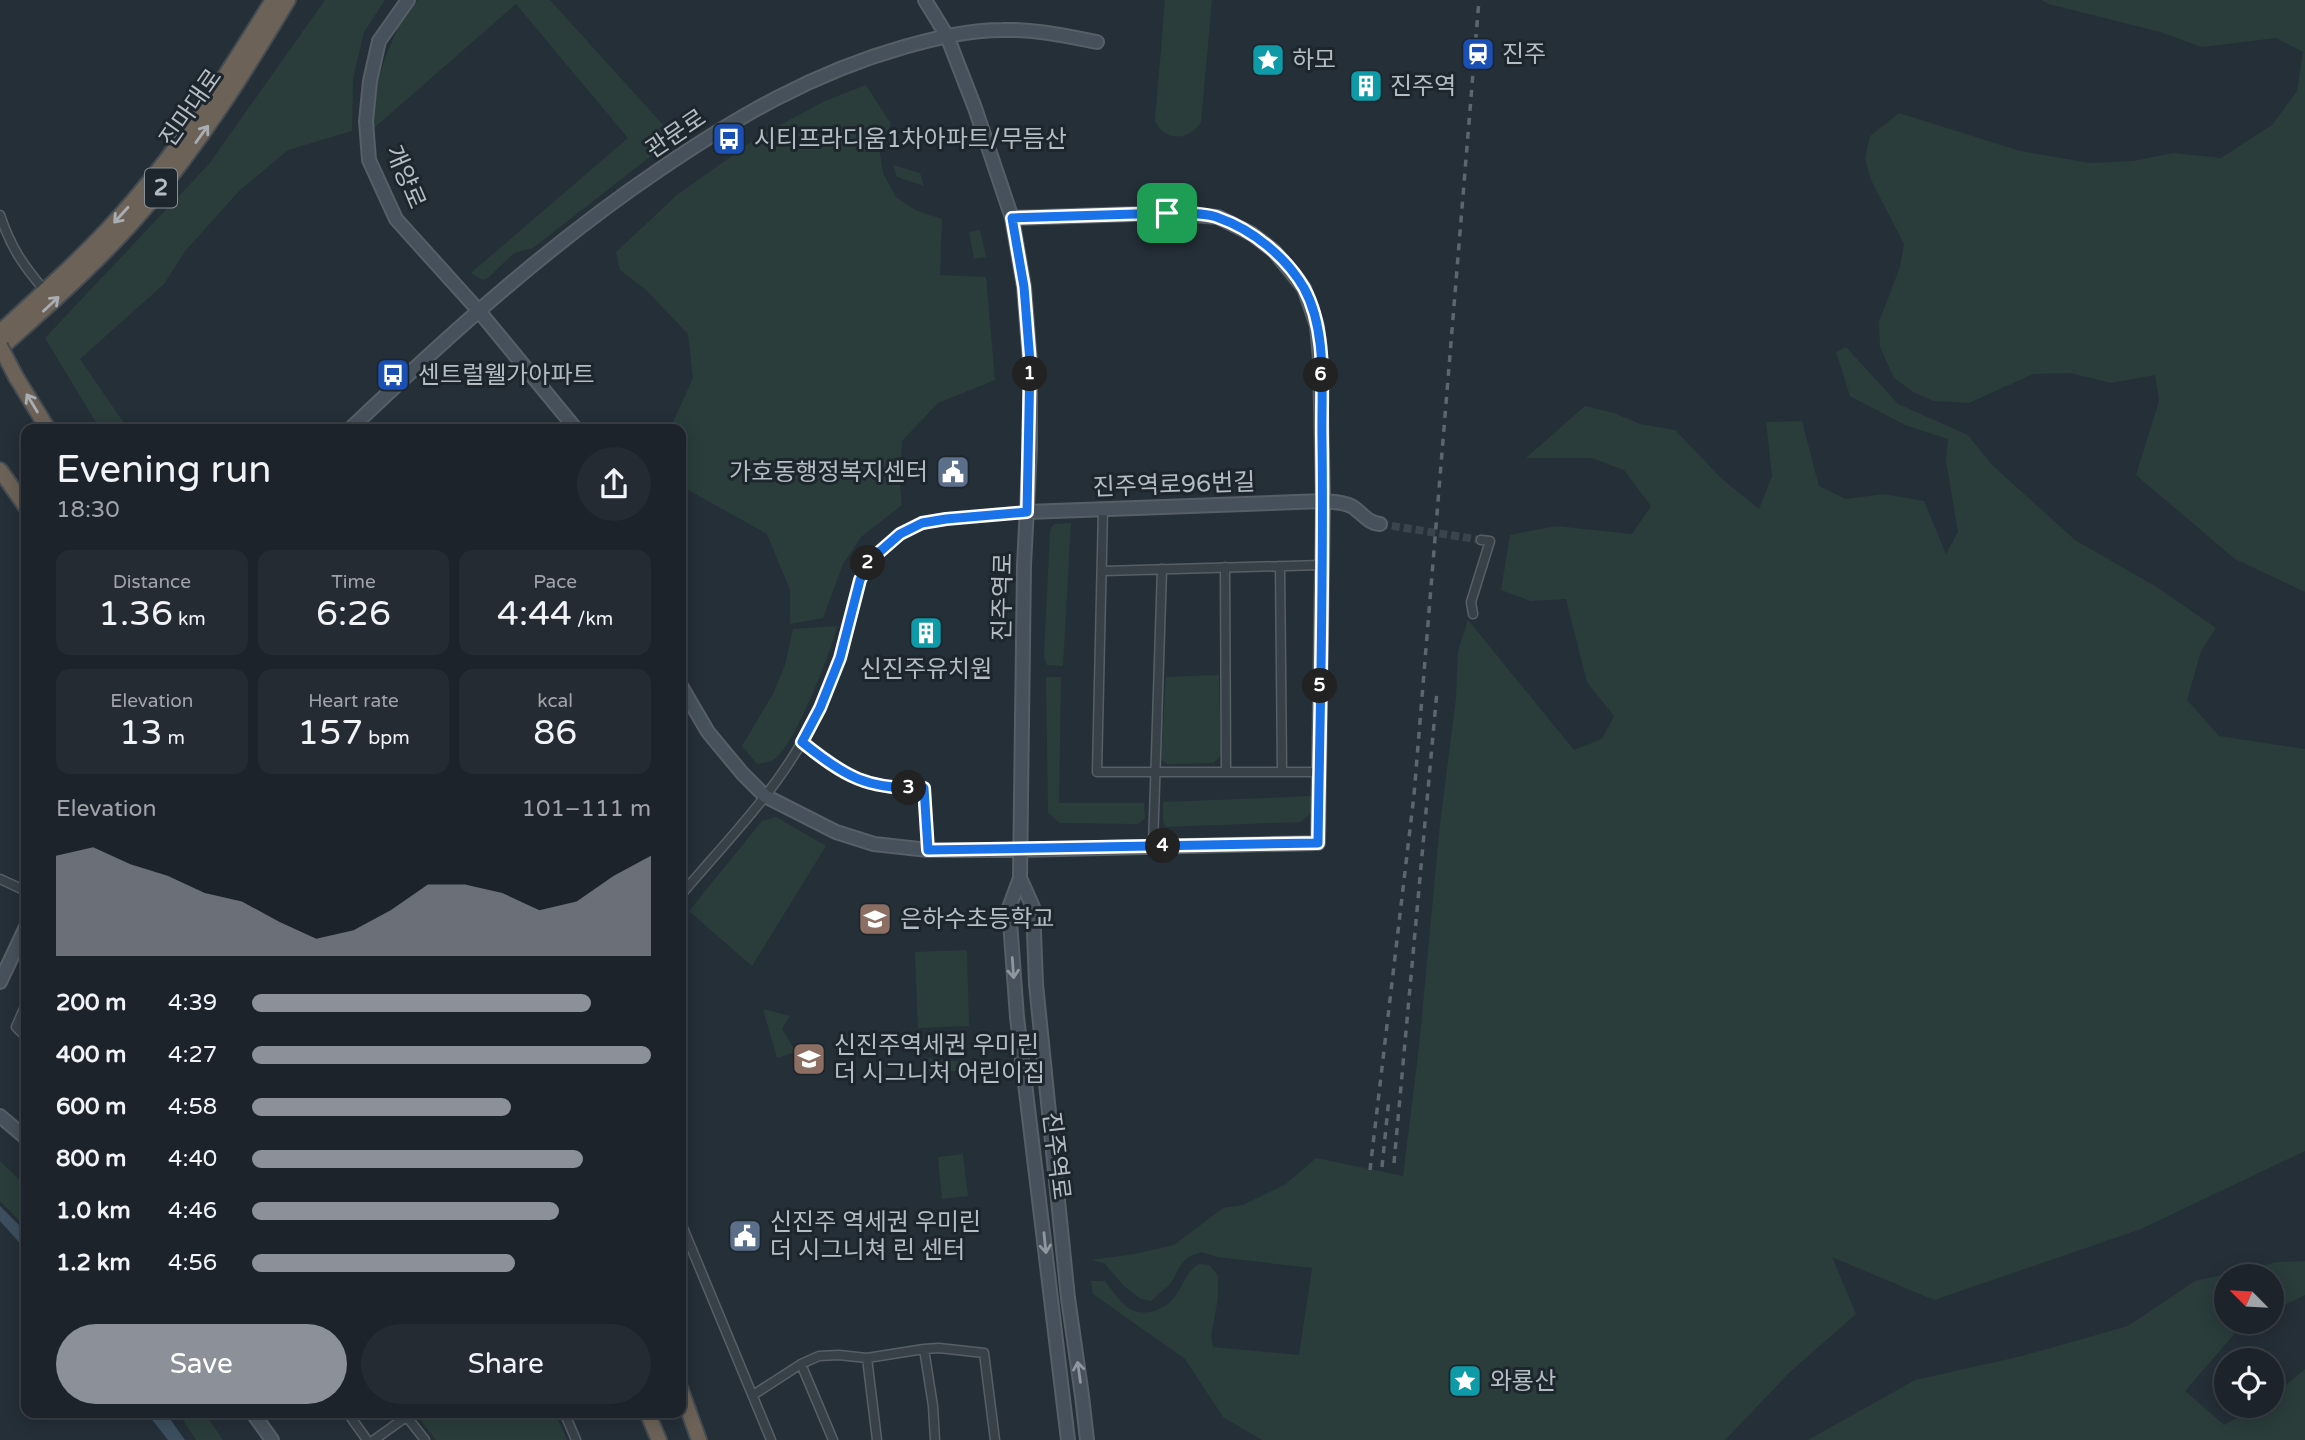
<!DOCTYPE html>
<html lang="en">
<head>
<meta charset="utf-8">
<style>
  :root { --surface:#1c232a; --page:#252b32; --text:#f1f3f6; --muted:#a0a4a8; --line:#3a4047; --accent:#8c9099 }
  body { margin:0; font-family:"Varela Round","Noto Sans KR",sans-serif; background:var(--page); color:var(--text); height:100vh; display:flex; flex-direction:column; font-size:26px; white-space:nowrap }
  * { box-sizing:border-box; margin:0 }
  p { font-size:23px; color:var(--muted) }
  .icon { flex:none; width:38px; height:38px; fill:none; stroke:currentColor; stroke-width:2; stroke-linecap:round; stroke-linejoin:round }
  .map { position:relative; flex:1; overflow:hidden }
  .details { position:absolute; left:21px; top:424px; width:665px; height:994px; display:flex; flex-direction:column; background:var(--surface); border-radius:14px; box-shadow:0 4px 18px #0003,0 0 0 2px var(--line) }
  .details>* { flex:none }
  .needle { width:46px; rotate:294deg }
  .fabs { position:absolute; left:2214px; top:1264px; display:grid; gap:14px }
  .fabs a { display:grid; place-items:center; width:70px; height:70px; border-radius:50%; background:var(--surface); box-shadow:0 4px 18px #0003,0 0 0 2px var(--line); font-size:35px }
  .pin { position:absolute; display:grid; place-items:center; width:60px; height:60px; color:#fff; margin:-30px; border-radius:14px; box-shadow:0 4px 10px #0006 }
  .km { position:absolute; width:35px; height:35px; margin:-18px; border-radius:50%; background:#222; color:#fff; font-size:19px; line-height:35px; text-align:center }
  .round { display:grid; place-items:center; flex:none; width:74px; height:74px; border-radius:37px; background:var(--page) }
  .overview { display:flex; align-items:center; justify-content:space-between; height:119px; padding:0 35px }
  h1 { font-size:38px; font-weight:600; line-height:52px }
  .figures { display:grid; grid-template-columns:repeat(3,1fr); gap:10px; height:119px; padding:7px 35px }
  .figures div { display:grid; align-content:center; border-radius:14px; background:var(--page); text-align:center }
  .figures b { font-size:35px; font-weight:600 }
  .figures small { font-size:19px; font-weight:400 }
  .figures p { font-size:19px }
  .chart { height:196px; padding:14px 35px }
  .chart p { display:flex; justify-content:space-between }
  .chart svg { width:100%; height:126px; margin-top:7px; fill:var(--accent); opacity:.7 }
  .action { display:flex; gap:14px; margin-top:auto; padding:14px 35px }
  .action a { flex:1; height:80px; border-radius:42px; background:var(--accent); color:#fff; font-size:28px; font-weight:600; line-height:80px; text-align:center }
  .action a+a { background:var(--page); color:var(--text) }
  ul { padding:0 35px; list-style:none; font-size:23px }
  li { display:grid; grid-template-columns:112px 84px 1fr; align-items:center; height:52px }
  li i { height:18px; border-radius:9px; background:var(--accent) }
  .map>svg:first-child { display:block }
</style>
</head>
<body>
<div class="map">
<svg width="2305" height="1440" viewBox="0 0 2305 1440">
  <rect width="100%" height="100%" fill="#252f38"/>
  <!-- green -->
  <path fill="#2a3d3b" d="M 325,0 L 385,0 L 364,32 L 353,79 L 352,131 L 288,150 L 239,191 L 186,250 L 164,284 L 80,359 L 128,429 L 100,429 L 45,338 L 209,164 Z
    M 418,0 L 550,0 L 664,126 L 660,149 L 533,248 L 514,253 L 488,278 L 483,280 L 471,273 L 628,138 L 516,4 L 374,128 C 374,119 373,109 374,100 C 376,78 400,12 418,0 Z
    M 1165,0 L 1212,0 L 1201,122 C 1189,141 1165,142 1155,121 Z
    M 2042,0 L 2305,0 L 2305,592 L 2235,559 L 2136,475 L 2159,401 L 2155,375 L 2111,383 L 2070,373 L 2033,374 L 1969,403 L 1934,401 L 1913,392 L 1894,378 L 1880,347 L 1879,322 L 1900,267 L 1904,244 L 1871,180 L 1865,159 L 1870,136 L 1899,113 L 2020,151 L 2090,163 L 2134,161 L 2173,153 L 2221,158 L 2272,125 L 2297,91 L 2303,52 L 2276,38 L 2202,47 L 2160,32 L 2049,4 Z
    M 866,85 L 891,124 L 879,147 L 883,173 L 896,197 L 915,210 L 942,219 L 940,275 L 986,277 L 995,380 L 938,403 L 902,441 L 900,486 L 902,505 L 861,537 L 843,564 L 823,618 L 790,624 L 790,590 L 767,534 L 681,486 L 681,429 L 670,429 L 693,378 L 688,334 L 646,290 L 620,270 L 616,252 L 677,195 L 761,135 L 827,100 Z
    M 893,165 L 920,173 L 924,186 L 897,177 Z
    M 980,230 L 986,257 L 974,259 L 969,232 Z
    M 1846,347 L 1898,404 L 1968,435 L 1992,465 L 2075,540 L 2155,586 L 2216,628 L 2201,651 L 2187,700 L 2219,736 L 2305,749 L 2305,1151 L 2141,1229 L 1934,1300 L 1832,1257 L 1856,1314 L 1790,1372 L 1725,1440 L 1262,1440 L 1223,1417 L 1185,1359 L 1093,1294 L 1091,1281 L 1105,1281 C 1112,1290 1118,1300 1127,1307 C 1143,1319 1166,1310 1176,1295 C 1184,1283 1187,1271 1199,1264 L 1209,1265 L 1218,1276 L 1218,1298 L 1211,1336 L 1213,1347 L 1299,1355 L 1312,1268 L 1217,1257 L 1201,1252 L 1190,1256 L 1182,1263 L 1171,1283 L 1151,1301 L 1141,1299 L 1124,1286 L 1104,1263 L 1091,1260 L 1134,1254 L 1174,1245 L 1223,1208 L 1243,1205 L 1286,1184 L 1316,1158 L 1403,1176 L 1419,1047 L 1440,824 L 1456,698 L 1458,651 L 1468,620 L 1574,750 L 1602,739 L 1614,716 L 1587,682 L 1566,599 L 1531,601 L 1501,590 L 1510,535 L 1556,526 L 1632,534 L 1651,506 L 1624,470 L 1592,458 L 1526,458 L 1585,406 L 1614,413 L 1640,424 L 1675,430 L 1722,479 L 1759,509 L 1772,476 L 1766,422 L 1802,421 L 1819,486 L 1846,499 L 1884,494 L 1924,501 L 1946,554 L 1958,532 L 1946,461 L 1948,439 L 1905,425 L 1850,396 L 1836,352 Z
    M 1071,523 L 1063,666 L 1047,665 L 1044,658 L 1050,530 L 1054,524 Z
    M 837,626 C 832,650 793,750 773,760 C 769,762 761,763 757,764 L 742,746 L 773,694 L 785,665 L 793,629 Z
    M 1219,675 L 1221,755 L 1214,763 L 1167,764 L 1161,759 L 1166,677 Z
    M 1046,677 L 1061,677 L 1059,803 L 1144,803 L 1145,818 L 1138,824 L 1060,823 L 1048,813 Z
    M 1313,796 L 1311,813 L 1301,822 L 1166,827 L 1163,821 L 1163,802 Z
    M 776,817 L 826,846 L 752,966 L 689,911 L 762,821 Z
    M 967,950 L 969,1026 L 918,1028 L 915,952 Z
    M 763,1009 L 790,1016 L 782,1029 L 796,1052 L 777,1058 Z
    M 921,1057 L 963,1062 L 963,1071 L 924,1071 Z
    M 963,1154 L 968,1196 L 942,1199 L 938,1157 Z
    M 0,1161 L 26,1186 L 26,1227 L 0,1201 Z
    M 2305,1261 L 2305,1295 L 2272,1311 L 2272,1276 L 2226,1276 L 2226,1321 L 2250,1321 L 2242,1325 L 2185,1391 L 2224,1425 L 2261,1405 L 2272,1405 L 2272,1397 L 2305,1369 L 2305,1440 L 1808,1440 L 1915,1380 L 2022,1356 L 2128,1326 L 2195,1281 L 2278,1262 Z
    M 178,1412 L 204,1412 L 223,1440 L 196,1440 Z
    M 428,1412 L 555,1412 L 567,1440 L 436,1440 L 419,1418 Z"/>
  <!-- water -->
  <path fill="#3d4f5f" d="M 0,1206 L 26,1232 L 26,1250 L 0,1221 Z
    M 146,1412 L 165,1412 L 185,1440 L 168,1440 Z"/>
  <g fill="none" stroke-linecap="round" stroke-linejoin="round">
    <!-- street-tunnel -->
    <path stroke="#3a444d" stroke-width="8" stroke-dasharray="8 4" stroke-linecap="butt" d="M 1380,524 L 1481,540"/>
    <defs>
      <path id="street" d="M 0,215 C 11,248 23,265 45,291
        M 1103,509 L 1097,772 L 1319,772
        M 1280,566 L 1282,771
        M 1225,567 L 1226,772
        M 1103,571 L 1321,565
        M 1473,614 L 1471,602 L 1490,541 L 1481,540
        M 802,742 C 845,777 868,790 924,788 L 928,850
        M 1153,847 L 1162,569
        M 0,879 L 26,891
        M 681,895 C 723,845 771,797 803,740 C 818,714 831,686 840,657 C 854,618 852,574 885,546 C 924,512 979,516 1027,512
        M 26,1004 L 16,1027 L 26,1037
        M 681,1223 L 771,1440
        M 924,1349 L 933,1406 L 935,1440
        M 867,1358 L 877,1440
        M 801,1364 L 833,1440
        M 753,1395 L 801,1364 L 819,1356 L 839,1355 L 867,1358 L 924,1349 L 939,1348 L 984,1353 L 995,1440
        M 347,1412 L 367,1440
        M 403,1412 L 425,1440
        M 564,1412 L 576,1440
        M 374,1440 L 413,1412"/>
      <path id="secondary" d="M 408,0 L 379,41 L 370,81 L 366,121 L 369,160 L 396,219 L 478,310 L 576,429
        M 925,0 L 947,36 L 975,108 L 1012,218 L 1024,287 L 1030,362 L 1030,449 L 1024,565 L 1020,878 L 1033,907 L 1036,984 L 1046,1083 L 1068,1298 L 1082,1396 L 1087,1440
        M 350,429 C 448,336 547,246 659,170 C 737,117 812,73 904,47 C 936,38 969,30 1003,30 C 1035,29 1066,36 1097,42
        M 1027,512 L 1323,501 C 1332,502 1343,502 1351,506 C 1362,512 1367,523 1380,524
        M 681,686 L 708,732 L 742,773 L 765,796 L 836,832 L 874,844 L 928,850 L 1019,850 L 1318,843 L 1323,501 L 1320,360 L 1317,326 L 1304,288 L 1274,251 L 1252,234 L 1218,217 L 1167,213 L 1012,218
        M 1020,878 L 1009,908 L 1017,1017 L 1068,1440
        M 0,982 L 26,927
        M 0,1116 L 26,1138
        M 252,1412 L 272,1440"/>
      <path id="highway" d="M 0,332 C 46,290 93,248 133,201 C 187,139 230,69 273,0
        M 0,349 C 50,304 102,259 146,207 C 200,143 245,72 288,0
        M 16,377 L 48,429
        M 0,470 L 26,507
        M 681,1390 L 699,1440
        M 647,1412 L 659,1440"/>
    </defs>
    <!-- street casing -->
    <use href="#street" stroke="#575f66" stroke-width="11"/>
    <!-- secondary casing -->
    <use href="#secondary" stroke="#575f66" stroke-width="16"/>
    <!-- highway casing -->
    <use href="#highway" stroke="#444c53" stroke-width="18"/>
    <!-- street -->
    <use href="#street" stroke="#384148" stroke-width="8"/>
    <!-- secondary -->
    <use href="#secondary" stroke="#47515b" stroke-width="12"/>
    <!-- highway -->
    <use href="#highway" stroke="#6d6257" stroke-width="14"/>
    <!-- rail -->
    <path stroke="#5b666f" stroke-width="3.5" stroke-dasharray="7 7" stroke-linecap="butt" d="M 1394,1163 L 1437,691
      M 1382,1167 L 1389,1098
      M 1370,1170 L 1414,795 L 1479,0"/>
    <defs>
      <path id="highway-bridge" d="M 0,346 L 16,377"/>
    </defs>
    <!-- highway-bridge casing -->
    <use href="#highway-bridge" stroke="#444c53" stroke-width="18" stroke-linecap="butt"/>
    <!-- highway-bridge -->
    <use href="#highway-bridge" stroke="#6d6257" stroke-width="14"/>
  </g>
  <!-- one-way arrows -->
  <defs><path id="oneway-shaft" d="M-6 0H5M1.5-3L5.5 0L1.5 3" fill="none" stroke-width="1.6" stroke-linecap="round" stroke-linejoin="round" transform="scale(1.75)"/></defs>
  <g stroke="#a9aeb4">
    <use href="#oneway-shaft" transform="translate(202 134) rotate(-54)"/>
    <use href="#oneway-shaft" transform="translate(121 215) rotate(132)"/>
    <use href="#oneway-shaft" transform="translate(51 304) rotate(-43)"/>
    <use href="#oneway-shaft" transform="translate(32 403) rotate(-121)"/>
  </g>
  <g stroke="#8e979f">
    <use href="#oneway-shaft" transform="translate(1013 968) rotate(86)"/>
    <use href="#oneway-shaft" transform="translate(1045 1243) rotate(84)"/>
    <use href="#oneway-shaft" transform="translate(1079 1372) rotate(-98)"/>
  </g>
  <g fill="none" stroke-linecap="round" stroke-linejoin="round">
    <defs>
      <path id="route" d="M 1167,213 C 1183,214 1204,212 1219,218 C 1253,230 1286,257 1304,288 C 1328,332 1321,391 1322,439 C 1324,574 1320,709 1318,843 L 928,850 L 924,788 C 868,790 845,777 802,742 L 820,708 L 840,658 L 860,580 L 869,561 L 900,534 L 922,523 L 946,519 L 1027,512 L 1030,362 L 1024,287 L 1012,218 Z"/>
    </defs>
    <!-- route casing -->
    <use href="#route" stroke="#fff" stroke-width="14"/>
    <!-- route -->
    <use href="#route" stroke="#1a73e8" stroke-width="9"/>
  </g>
  <!-- icons -->
  <defs>
    <symbol id="station-square" viewBox="-11 -11 22 22"><rect x="-9" y="-9" width="18" height="18" rx="4" fill="#1a4fb4" stroke="#1e262d"/><path d="M-3-6H3Q5-6 5-4V2Q5 4 3 4L4.5 6H3L1.5 4h-3L-3 6H-4.5L-3 4Q-5 4-5 2V-4Q-5-6-3-6ZM-3.5-4v3h7v-3ZM-3.5 1v1.5H-2V1ZM2 1v1.5H3.5V1Z" fill="#fff"/></symbol>
    <symbol id="sight-square" viewBox="-11 -11 22 22"><rect x="-9" y="-9" width="18" height="18" rx="4" fill="#0f9aa8" stroke="#1e262d"/><path d="M0-6L1.8-2.2L6-1.7L2.9 1.2L3.7 5.4L0 3.3L-3.7 5.4L-2.9 1.2L-6-1.7L-1.8-2.2Z" fill="#fff"/></symbol>
    <symbol id="building-square" viewBox="-11 -11 22 22"><rect x="-9" y="-9" width="18" height="18" rx="4" fill="#0f9aa8" stroke="#1e262d"/><path d="M-4-6H4V6H1V3H-1V6H-4ZM-2.5-4.3h1.7v1.8h-1.7ZM.8-4.3h1.7v1.8H.8ZM-2.5-1h1.7V.8h-1.7ZM.8-1h1.7V.8H.8Z" fill="#fff"/></symbol>
    <symbol id="bus-square" viewBox="-11 -11 22 22"><rect x="-9" y="-9" width="18" height="18" rx="4" fill="#1a4fb4" stroke="#1e262d"/><path d="M-5-6H5V4H4V6H2V4H-2V6H-4V4H-5ZM-3.5-4V0h7V-4ZM-3.5 1.2v1.5H-2V1.2ZM2 1.2v1.5H3.5V1.2Z" fill="#fff"/></symbol>
    <symbol id="civic-square" viewBox="-11 -11 22 22"><rect x="-9" y="-9" width="18" height="18" rx="4" fill="#5c6f8a" stroke="#1e262d"/><path d="M-.6-6.5H3V-4.5H.6V-3L4-1V1h2V6H-6V1h2V-1L-.6-3ZM-1.2 2.5V6h2.4V2.5Z" fill="#fff"/></symbol>
    <symbol id="school-square" viewBox="-11 -11 22 22"><rect x="-9" y="-9" width="18" height="18" rx="4" fill="#8d6e63" stroke="#1e262d"/><path d="M0-5L7-2L0 1L-7-2ZM-4 1L0 2.5L4 1V4Q0 6-4 4Z" fill="#fff"/></symbol>
  </defs>
  <g fill-rule="evenodd">
    <use href="#station-square" x="1459" y="35" width="38" height="38"/>
    <use href="#sight-square" x="1249" y="41" width="38" height="38"/>
    <use href="#building-square" x="1347" y="67" width="38" height="38"/>
    <use href="#bus-square" x="710" y="120" width="38" height="38"/>
    <use href="#bus-square" x="374" y="356" width="38" height="38"/>
    <use href="#civic-square" x="934" y="453" width="38" height="38"/>
    <use href="#building-square" x="907" y="614" width="38" height="38"/>
    <use href="#school-square" x="856" y="900" width="38" height="38"/>
    <use href="#school-square" x="790" y="1040" width="38" height="38"/>
    <use href="#civic-square" x="726" y="1217" width="38" height="38"/>
    <use href="#sight-square" x="1446" y="1362" width="38" height="38"/>
  </g>
  <g text-anchor="middle" dominant-baseline="central" stroke-width="6" stroke-linejoin="round" paint-order="stroke">
    <!-- shield labels -->
    <rect fill="#1e262d" stroke="#878f97" stroke-width="2" x="145" y="168.5" width="32" height="39" rx="5"/>
    <g font-size="23" font-weight="bold" fill="#b4bcc4">
      <text x="161" y="188">2</text>
    </g>
    <!-- poi labels -->
    <g font-size="24" fill="#b4bcc4" stroke="#1e262d" text-anchor="start">
      <text x="1502" y="54">진주</text>
      <text x="1292" y="60">하모</text>
      <text x="1390" y="86">진주역</text>
      <text x="754" y="139">시티프라디움1차아파트/무듬산</text>
      <text x="418" y="375">센트럴웰가아파트</text>
      <text x="928" y="472" text-anchor="end">가호동행정복지센터</text>
      <text x="926" y="669" text-anchor="middle">신진주유치원</text>
      <text x="900" y="919">은하수초등학교</text>
      <text x="834" y="1045">신진주역세권 우미린<tspan x="834" dy="28">더 시그니처 어린이집</tspan></text>
      <text x="770" y="1222">신진주 역세권 우미린<tspan x="770" dy="28">더 시그니쳐 린 센터</tspan></text>
      <text x="1490" y="1381">와룡산</text>
    </g>
    <!-- street labels -->
    <g font-size="24" fill="#b4bcc4" stroke="#1e262d">
      <text transform="translate(191 108) rotate(-55)">진마대로</text>
      <text transform="translate(676 134) rotate(-34)">관문로</text>
      <text transform="translate(405 177) rotate(67)">개양로</text>
      <text transform="translate(1174 485) rotate(-2)">진주역로96번길</text>
      <text transform="translate(1003 597) rotate(-89)">진주역로</text>
      <text transform="translate(1056 1156) rotate(83)">진주역로</text>
    </g>
  </g>
</svg>
<div class="fabs">
<a><svg class="needle" viewBox="-14 -14 28 28"><path d="M0-13l5 13h-10z" fill="#e53935"/><path d="M0 13l5-13h-10z" fill="#a0a4a8"/></svg></a>
<a><svg class="icon" aria-label="locate" viewBox="0 0 24 24"><circle cx="12" cy="12" r="6"/><path d="M12 2v4M12 18v4M2 12h4M18 12h4"/></svg></a>
</div>
<div class="pin" style="left:1167px;top:213px;background:#1e9e55"><svg class="icon" aria-label="arrive" viewBox="0 0 24 24"><path d="M6 21V4h12l-3 4 3 4H6"/></svg></div>
<b class="km" style="left:1030px;top:374px">1</b>
<b class="km" style="left:868px;top:563px">2</b>
<b class="km" style="left:909px;top:788px">3</b>
<b class="km" style="left:1163px;top:846px">4</b>
<b class="km" style="left:1320px;top:686px">5</b>
<b class="km" style="left:1321px;top:375px">6</b>
<section class="details">
<div class="overview"><div><h1>Evening run</h1><p>18:30</p></div><a class="round"><svg class="icon" aria-label="share" viewBox="0 0 24 24"><path d="M12 15V3M7 8l5-5 5 5M5 13v7h14v-7"/></svg></a></div>
<div class="figures">
<div><p>Distance</p><b>1.36<small> km</small></b></div>
<div><p>Time</p><b>6:26</b></div>
<div><p>Pace</p><b>4:44<small> /km</small></b></div>
</div>
<div class="figures">
<div><p>Elevation</p><b>13<small> m</small></b></div>
<div><p>Heart rate</p><b>157<small> bpm</small></b></div>
<div><p>kcal</p><b>86</b></div>
</div>
<div class="chart"><p><span>Elevation</span>101–111 m</p>
<svg viewBox="0 0 160 44" preserveAspectRatio="none"><path d="M0 44V9L10 6L20 12L30 16L40 22L50 25L60 32L70 38L80 35L90 28L100 19L110 19L120 22L130 28L140 25L150 16L160 9V44z"/></svg>
</div>
<ul>
<li><b>200 m</b>4:39<i style="width:85%"></i></li>
<li><b>400 m</b>4:27<i style="width:100%"></i></li>
<li><b>600 m</b>4:58<i style="width:65%"></i></li>
<li><b>800 m</b>4:40<i style="width:83%"></i></li>
<li><b>1.0 km</b>4:46<i style="width:77%"></i></li>
<li><b>1.2 km</b>4:56<i style="width:66%"></i></li>
</ul>
<div class="action"><a>Save</a><a>Share</a></div>
</section>
</div>
</body>
</html>
